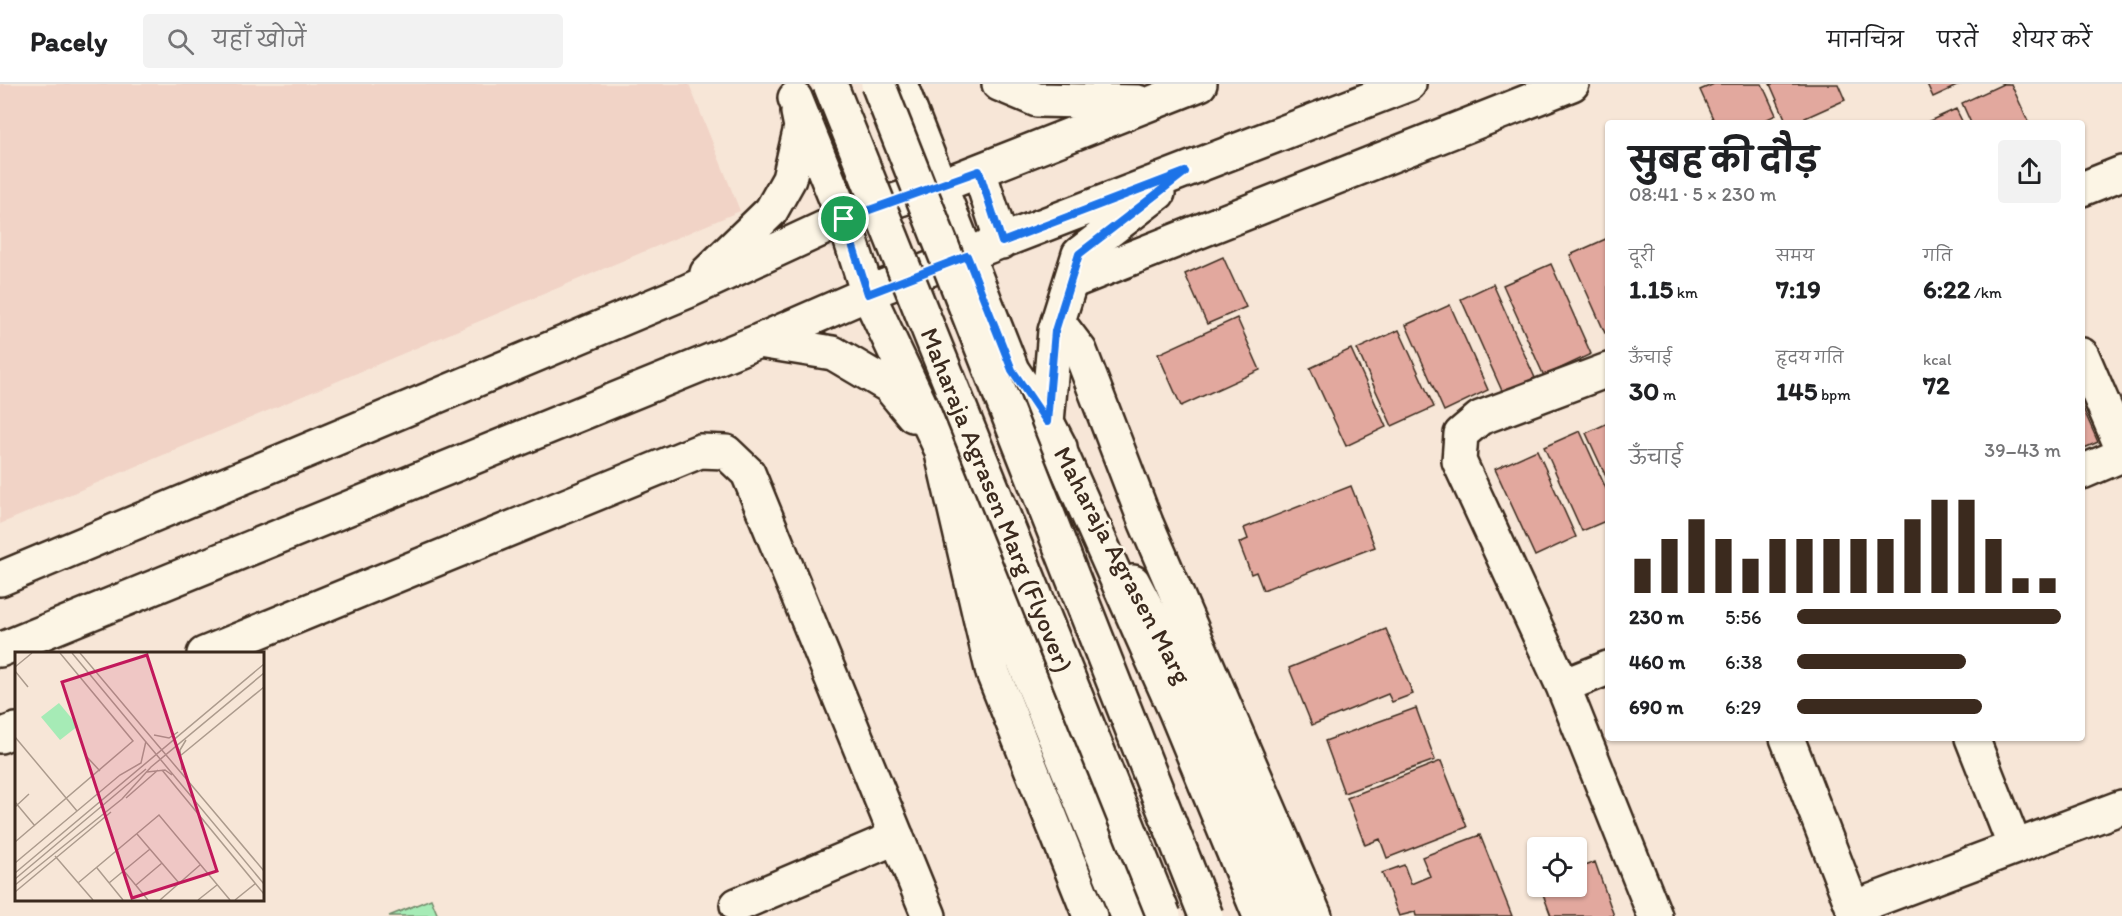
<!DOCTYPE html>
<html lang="hi">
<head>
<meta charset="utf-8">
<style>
  :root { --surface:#fff; --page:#f2f2f2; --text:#202124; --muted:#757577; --line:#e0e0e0; --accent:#3b2a1e }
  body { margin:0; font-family:Itim,"Playpen Sans Deva",sans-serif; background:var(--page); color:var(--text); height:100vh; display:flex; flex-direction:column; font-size:22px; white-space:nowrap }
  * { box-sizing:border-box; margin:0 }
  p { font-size:20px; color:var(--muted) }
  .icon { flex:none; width:33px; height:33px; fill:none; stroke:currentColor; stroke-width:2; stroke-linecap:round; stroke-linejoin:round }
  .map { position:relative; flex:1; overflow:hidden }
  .sheet { position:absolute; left:1605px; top:36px; width:480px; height:621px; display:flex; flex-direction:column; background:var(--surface); border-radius:6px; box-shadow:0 2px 4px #0004 }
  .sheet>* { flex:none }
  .controls { position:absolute; left:1527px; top:753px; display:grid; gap:12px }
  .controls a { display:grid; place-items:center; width:60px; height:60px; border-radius:6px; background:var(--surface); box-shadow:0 2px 4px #0004; font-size:30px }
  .pin { position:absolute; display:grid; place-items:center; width:51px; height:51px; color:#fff; margin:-26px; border:3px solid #fff; border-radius:50%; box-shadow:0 2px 6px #0007 }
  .round { display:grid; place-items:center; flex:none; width:63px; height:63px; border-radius:6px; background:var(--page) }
  .summary { display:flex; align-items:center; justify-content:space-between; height:102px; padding:0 24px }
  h1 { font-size:33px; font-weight:700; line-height:45px }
  .figures { display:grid; grid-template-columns:repeat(3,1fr); gap:9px; height:102px; padding:6px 24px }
  .figures div { display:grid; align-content:center }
  .figures b { font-size:26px; font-weight:700 }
  .figures small { font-size:16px; font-weight:400 }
  .figures p { font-size:16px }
  .chart { height:168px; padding:12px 24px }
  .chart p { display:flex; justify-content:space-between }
  .chart svg { width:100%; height:108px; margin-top:6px; stroke:var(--accent); stroke-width:6 }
  ul { padding:0 24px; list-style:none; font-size:20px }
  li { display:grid; grid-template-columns:96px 72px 1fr; align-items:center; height:45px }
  li i { height:15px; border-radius:8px; background:var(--accent) }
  header { display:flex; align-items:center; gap:36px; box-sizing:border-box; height:84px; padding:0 30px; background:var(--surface); border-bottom:2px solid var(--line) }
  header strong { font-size:28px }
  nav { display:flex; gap:33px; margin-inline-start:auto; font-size:21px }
  .search { width:420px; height:54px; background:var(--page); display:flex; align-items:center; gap:15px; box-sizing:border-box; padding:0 21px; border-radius:6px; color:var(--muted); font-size:22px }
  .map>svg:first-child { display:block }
</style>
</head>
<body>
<header>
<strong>Pacely</strong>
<div class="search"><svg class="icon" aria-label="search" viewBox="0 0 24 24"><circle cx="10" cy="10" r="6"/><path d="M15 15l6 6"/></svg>यहाँ खोजें</div>
<nav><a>मानचित्र</a><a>परतें</a><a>शेयर करें</a></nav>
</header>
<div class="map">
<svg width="2122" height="832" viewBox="0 0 2122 832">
  <rect width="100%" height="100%" fill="#f7e6d7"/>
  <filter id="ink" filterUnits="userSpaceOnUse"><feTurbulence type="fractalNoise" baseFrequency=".0167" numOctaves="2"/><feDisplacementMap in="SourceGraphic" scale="12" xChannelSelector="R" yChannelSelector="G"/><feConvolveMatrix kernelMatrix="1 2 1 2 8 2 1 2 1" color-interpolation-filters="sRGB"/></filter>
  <g filter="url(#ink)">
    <!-- built -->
    <path fill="#f1d3c6" d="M 0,0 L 689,0 L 740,127 L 0,440 Z"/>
    <!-- green -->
    <path fill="#a6ebb6" stroke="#708a6a" stroke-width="1.5" d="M 431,815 L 438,832 L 389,832 Z"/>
    <!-- building -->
    <path fill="#e2a89e" stroke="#3b2a1e" stroke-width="1.5" d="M 1714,0 L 1762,0 L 1776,31 L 1759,39 L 1715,39 L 1700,6 Z
      M 1770,0 L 1838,0 L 1845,16 L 1794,39 L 1787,39 Z
      M 1927,0 L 1961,0 L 1933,13 Z
      M 2003,0 L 2011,0 L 2029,39 L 1971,39 L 1962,19 Z
      M 1956,25 L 1963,39 L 1925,39 Z
      M 1608,154 L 1608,248 L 1605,249 L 1570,171 Z
      M 1223,173 L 1246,223 L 1207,240 L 1185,190 Z
      M 1551,180 L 1591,270 L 1544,292 L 1503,201 Z
      M 1493,200 L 1535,294 L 1503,309 L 1461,215 Z
      M 1450,221 L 1488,306 L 1444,327 L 1406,241 Z
      M 1237,234 L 1260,286 L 1181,322 L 1158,270 Z
      M 1399,246 L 1434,323 L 1392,342 L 1357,265 Z
      M 1351,265 L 1386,343 L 1346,362 L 1310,284 Z
      M 2082,322 L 2098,358 L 2082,365 Z
      M 1608,339 L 1608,397 L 1586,349 Z
      M 1580,347 L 1608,409 L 1608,436 L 1582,447 L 1544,363 Z
      M 1537,366 L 1576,453 L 1535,472 L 1495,385 Z
      M 1351,402 L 1375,463 L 1263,506 L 1256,488 L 1251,490 L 1239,459 L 1248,455 L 1244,444 Z
      M 1386,545 L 1413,610 L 1392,618 L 1388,610 L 1312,641 L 1289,584 Z
      M 1416,624 L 1435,676 L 1344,709 L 1325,657 Z
      M 1441,677 L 1467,743 L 1387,774 L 1380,755 L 1365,761 L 1347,714 Z
      M 1480,751 L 1512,832 L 1416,832 L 1415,828 L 1399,832 L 1382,789 L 1404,781 L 1411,800 L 1430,792 L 1422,773 Z
      M 1595,778 L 1614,832 L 1551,832 L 1540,802 L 1576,802 L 1576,785 Z"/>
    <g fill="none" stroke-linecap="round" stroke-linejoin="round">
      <defs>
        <path id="minor" d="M 2082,105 L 2122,89
          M 2082,271 L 2122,364
          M 1608,286 L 1480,334 L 1461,350 L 1459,377 L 1563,602 L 1655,832
          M 2082,388 L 2122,371
          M 204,570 L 700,367 L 726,368 L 748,389 L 929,832
          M 1563,602 L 1608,584
          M 0,652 L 16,646
          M 1787,654 L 1856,832
          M 1972,654 L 2015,763
          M 737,821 L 897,753
          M 1853,824 L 2122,723"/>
        <path id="tertiary" d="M 1071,198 L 1572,0
          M 1058,238 L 1080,267 L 1146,439 L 1315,832"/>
        <path id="secondary" d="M 900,0 L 1012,286 L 1047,338 L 1060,363
          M 999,0 L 1037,16 L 1138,18
          M 795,14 L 844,135 L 868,210 L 941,365 L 993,589 L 1090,832
          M 979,87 L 1002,158
          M 707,189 L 771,127 L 789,95 L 801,43 L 798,28
          M 759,257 L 833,269 L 889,302 L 913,331
          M 1047,338 L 1055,247 L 1079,170 L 1158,109
          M 0,495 L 688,207 L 854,130 L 940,102 L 1200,0
          M 1133,498 L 1206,635 L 1285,832
          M 0,566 L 759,257 L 883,203 L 1409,0"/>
        <path id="primary" d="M 1047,338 L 1175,626 L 1260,832
          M 941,365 L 1024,578 L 1128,832"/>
      </defs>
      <!-- minor casing -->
      <use href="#minor" stroke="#3b2a1e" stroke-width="38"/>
      <!-- tertiary casing -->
      <use href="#tertiary" stroke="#3b2a1e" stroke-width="38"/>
      <!-- secondary casing -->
      <use href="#secondary" stroke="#3b2a1e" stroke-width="38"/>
      <!-- primary casing -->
      <use href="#primary" stroke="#3b2a1e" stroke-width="38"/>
      <!-- minor -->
      <use href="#minor" stroke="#fcf5e5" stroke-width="33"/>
      <!-- tertiary -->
      <use href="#tertiary" stroke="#fcf5e5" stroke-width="33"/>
      <!-- secondary -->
      <use href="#secondary" stroke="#fcf5e5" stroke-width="33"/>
      <!-- primary -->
      <use href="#primary" stroke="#fcf5e5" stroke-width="33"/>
      <defs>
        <g id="primary-bridge">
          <path id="s1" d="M 830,0 L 1164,832"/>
          <path d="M 878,0 L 1206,832"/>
        </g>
      </defs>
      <!-- primary-bridge casing -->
      <use href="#primary-bridge" stroke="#3b2a1e" stroke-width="38" stroke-linecap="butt"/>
      <!-- primary-bridge -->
      <use href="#primary-bridge" stroke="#fcf5e5" stroke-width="33"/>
    </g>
  </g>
  <g fill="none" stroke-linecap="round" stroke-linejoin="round" filter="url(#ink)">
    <defs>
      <path id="route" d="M 979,87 L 1002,158 L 1185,88 L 1079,170 L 1055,247 L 1047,338 L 1012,286 L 967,172 L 868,210 L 844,135 Z"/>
    </defs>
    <!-- route casing -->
    <use href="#route" stroke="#fff" stroke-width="12"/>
    <!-- route -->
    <use href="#route" stroke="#1a73e8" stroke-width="8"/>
  </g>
  <g text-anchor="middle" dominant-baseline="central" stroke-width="5" stroke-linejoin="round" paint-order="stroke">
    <!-- street labels -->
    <g font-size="26" fill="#3b2a1e" stroke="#fcf5e5">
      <text stroke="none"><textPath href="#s1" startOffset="448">Maharaja Agrasen Marg (Flyover)</textPath></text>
      <text transform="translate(1123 481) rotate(62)">Maharaja Agrasen Marg</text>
    </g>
  </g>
  <!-- overview -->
  <g transform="translate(15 568)">
    <rect width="249" height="249" fill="#f7e6d7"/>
    <path d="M 44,51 L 63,74 L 45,88 L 26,65 Z" fill="#a6ebb6"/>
    <path fill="none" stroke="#ac9b8d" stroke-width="1.5" d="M 57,1 L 249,232M 65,1 L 249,219M 0,15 L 17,1M 0,19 L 13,35M 139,83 L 154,86 L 163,80M 0,85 L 62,159M 165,104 L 249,35M 72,105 L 85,119M 147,118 L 249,242M 167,118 L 165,98 L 171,88M 132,120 L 150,118 L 157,123M 111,146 L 143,118M 0,150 L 20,174M 0,155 L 14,142M 122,182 L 164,231M 0,190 L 118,89 L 45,1M 40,204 L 78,248M 0,211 L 105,123 L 126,111 L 131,89M 82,216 L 108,248M 109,219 L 133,248M 0,221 L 249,12M 0,227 L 131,117M 63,231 L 144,163 L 215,248M 94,231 L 135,197M 0,233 L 107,147 L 136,115 L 249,21M 121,233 L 147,211M 0,240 L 96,160M 145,248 L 185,213M 183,248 L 202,233M 220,248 L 241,231"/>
    <path fill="#c2185b" fill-opacity="0.15" stroke="#c2185b" stroke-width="3" d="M 132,3 L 202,219 L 117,246 L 47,30 Z"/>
    <rect width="249" height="249" fill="none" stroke="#3b2a1e" stroke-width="3"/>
  </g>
</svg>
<div class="controls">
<a><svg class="icon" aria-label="locate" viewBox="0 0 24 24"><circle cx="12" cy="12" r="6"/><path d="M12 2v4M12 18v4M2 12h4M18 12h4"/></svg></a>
</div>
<div class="pin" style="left:844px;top:135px;background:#1e9e55"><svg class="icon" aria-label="arrive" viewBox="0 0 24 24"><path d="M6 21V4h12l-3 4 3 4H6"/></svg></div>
<section class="sheet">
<div class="summary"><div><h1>सुबह की दौड़</h1><p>08:41 · 5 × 230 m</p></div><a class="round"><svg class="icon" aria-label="share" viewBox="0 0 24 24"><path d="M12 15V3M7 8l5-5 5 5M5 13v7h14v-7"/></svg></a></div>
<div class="figures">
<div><p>दूरी</p><b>1.15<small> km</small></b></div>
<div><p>समय</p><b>7:19</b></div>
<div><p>गति</p><b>6:22<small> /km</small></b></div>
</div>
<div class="figures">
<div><p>ऊँचाई</p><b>30<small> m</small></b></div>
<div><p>हृदय गति</p><b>145<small> bpm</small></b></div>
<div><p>kcal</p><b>72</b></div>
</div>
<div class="chart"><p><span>ऊँचाई</span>39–43 m</p>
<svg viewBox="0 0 160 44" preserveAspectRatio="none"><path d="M5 44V30M15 44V22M25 44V14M35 44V22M45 44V30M55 44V22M65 44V22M75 44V22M85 44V22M95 44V22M105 44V14M115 44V6M125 44V6M135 44V22M145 44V38M155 44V38"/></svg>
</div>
<ul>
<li><b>230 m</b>5:56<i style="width:100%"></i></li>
<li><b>460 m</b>6:38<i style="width:64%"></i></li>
<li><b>690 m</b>6:29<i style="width:70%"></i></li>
</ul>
</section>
</div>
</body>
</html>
